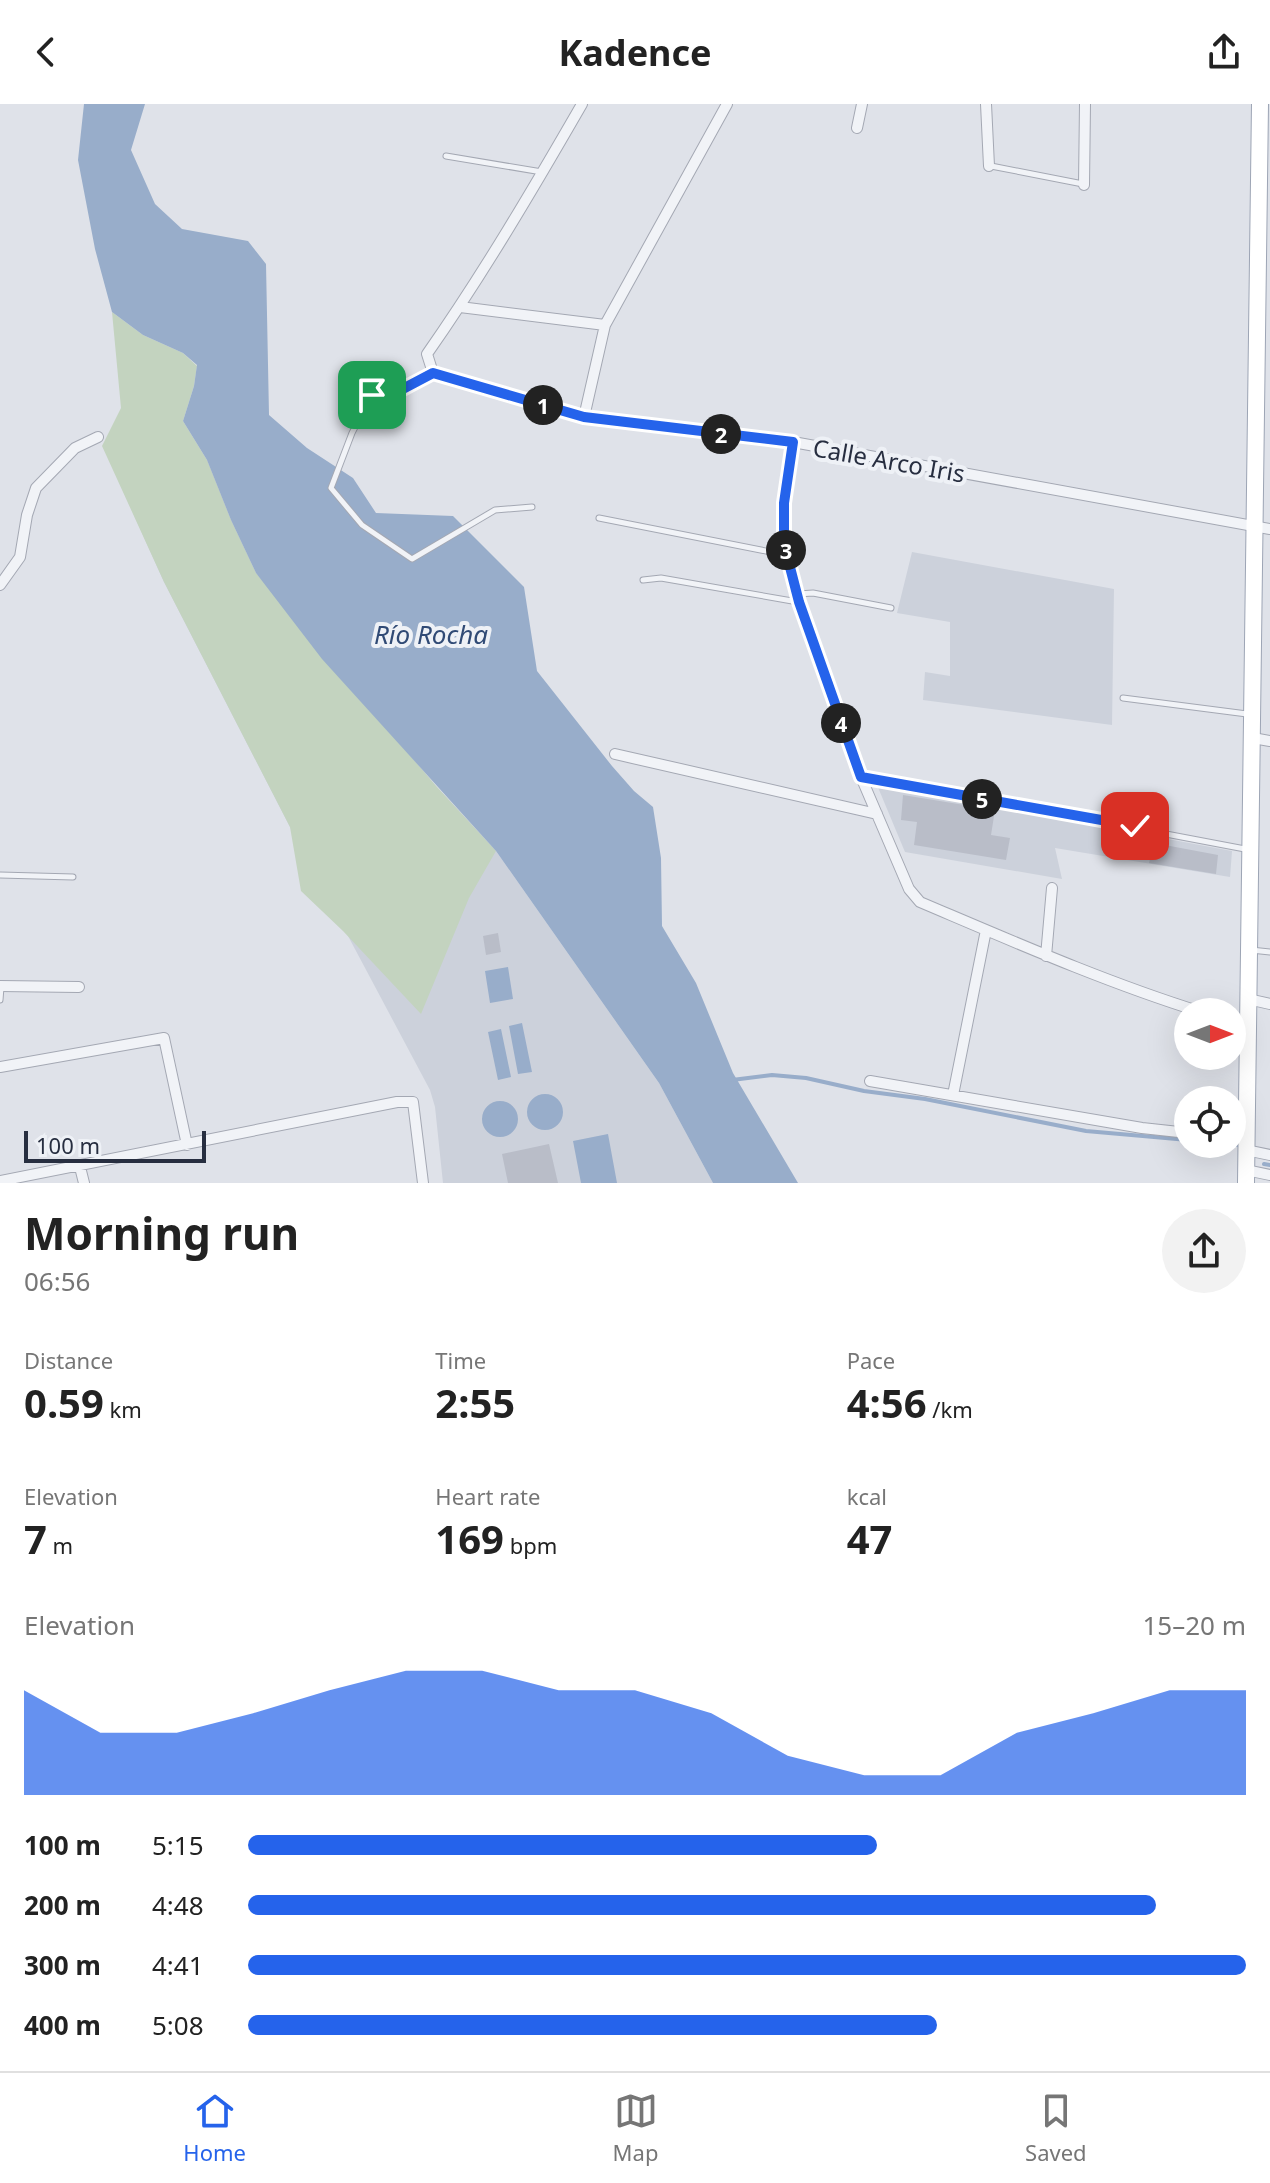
<!DOCTYPE html>
<html lang="en">
<head>
<meta charset="utf-8">
<style>
  :root { --surface:#fff; --page:#f2f2f2; --text:#222; --muted:#767676; --line:#e0e0e0; --accent:#2563eb }
  body { margin:0; font-family:"Noto Sans",sans-serif; background:var(--page); color:var(--text); height:100vh; display:flex; flex-direction:column; font-size:30px; white-space:nowrap }
  * { box-sizing:border-box; margin:0 }
  p { font-size:26px; color:var(--muted) }
  .icon { flex:none; width:44px; height:44px; fill:none; stroke:currentColor; stroke-width:2; stroke-linecap:round; stroke-linejoin:round }
  .map { position:relative; height:1079px; overflow:hidden }
  .side { display:flex; flex-direction:column; background:var(--surface); flex:1 }
  .side>* { flex:none }
  .needle { width:52px; rotate:90deg }
  .controls { position:absolute; left:1174px; top:894px; display:grid; gap:16px }
  .controls a { display:grid; place-items:center; width:72px; height:72px; border-radius:50%; background:var(--surface); box-shadow:0 8px 32px #0002; font-size:40px }
  .scale { position:absolute; left:24px; bottom:20px; width:182px; box-sizing:border-box; padding-left:8px; border:4px solid #272e40; border-top:0; font-size:22px; line-height:28px; white-space:nowrap; color:#272e40; -webkit-text-stroke:6px #eef1f6; paint-order:stroke }
  .pin { position:absolute; display:grid; place-items:center; width:68px; height:68px; color:#fff; margin:-34px; border-radius:16px; box-shadow:0 4px 12px #0006 }
  .km { position:absolute; width:40px; height:40px; margin:-20px; border-radius:50%; background:#222; color:#fff; font-size:22px; line-height:40px; text-align:center }
  .round { display:grid; place-items:center; flex:none; width:84px; height:84px; border-radius:42px; background:var(--page) }
  .overview { display:flex; align-items:center; justify-content:space-between; height:136px; padding:0 24px }
  h1 { font-size:44px; font-weight:700; line-height:60px }
  .metrics { display:grid; grid-template-columns:repeat(3,1fr); gap:12px; height:136px; padding:8px 24px }
  .metrics div { display:grid; align-content:center }
  .metrics b { font-size:40px; font-weight:700 }
  .metrics small { font-size:22px; font-weight:400 }
  .metrics p { font-size:22px }
  .chart { height:224px; padding:16px 24px }
  .chart p { display:flex; justify-content:space-between }
  .chart svg { width:100%; height:144px; margin-top:8px; fill:var(--accent); opacity:.7 }
  ul { padding:0 24px; list-style:none; font-size:26px }
  li { display:grid; grid-template-columns:128px 96px 1fr; align-items:center; height:60px }
  li i { height:20px; border-radius:10px; background:var(--accent) }
  header { display:flex; justify-content:space-between; align-items:center; height:104px; padding:0 24px; background:var(--surface); font-size:36px; font-weight:700 }
  .menu { display:flex; justify-content:space-around; align-items:center; height:112px; border-top:2px solid var(--line); background:var(--surface); font-size:22px; color:var(--muted) }
  .menu a { display:grid; justify-items:center; gap:4px }
  .menu .active { color:var(--accent) }
  .map>svg:first-child { display:block }
</style>
</head>
<body>
<header><svg class="icon" aria-label="back" viewBox="0 0 24 24"><path d="M15 5l-7 7 7 7"/></svg>Kadence<svg class="icon" aria-label="share" viewBox="0 0 24 24"><path d="M12 15V3M7 8l5-5 5 5M5 13v7h14v-7"/></svg></header>
<div class="map">
<svg width="1270" height="1079" viewBox="0 0 1270 1079">
  <rect width="100%" height="100%" fill="#dfe2e9"/>
  <!-- built -->
  <path fill="#ccd1db" d="M 207,356 L 231,416 L 256,469 L 436,682 L 496,747 L 659,979 L 713,1079 L 443,1079 L 435,1003 L 430,986 L 290,723 L 164,478 L 116,371 Z
    M 912,448 L 1114,485 L 1112,621 L 923,596 L 925,568 L 950,572 L 950,518 L 897,509 Z
    M 877,681 L 1232,747 L 1230,773 L 1055,744 L 1062,775 L 905,748 Z"/>
  <!-- green -->
  <path fill="#c3d3bf" d="M 112,208 L 143,231 L 183,249 L 197,262 L 194,282 L 183,317 L 207,356 L 231,416 L 256,469 L 436,682 L 496,747 L 469,794 L 421,910 L 343,827 L 301,787 L 290,723 L 164,478 L 102,342 L 121,304 Z"/>
  <!-- water -->
  <path fill="#98adca" d="M 84,0 L 145,0 L 131,46 L 155,100 L 182,125 L 248,137 L 266,160 L 269,311 L 307,344 L 353,374 L 376,409 L 453,412 L 524,483 L 537,567 L 612,662 L 634,687 L 653,703 L 661,754 L 662,822 L 696,879 L 733,969 L 798,1079 L 713,1079 L 659,979 L 496,747 L 322,555 L 256,469 L 231,416 L 207,356 L 183,317 L 194,282 L 197,261 L 183,249 L 143,231 L 112,208 L 95,145 L 78,56 Z
    M 508,863 L 513,895 L 490,899 L 485,867 Z
    M 522,919 L 532,968 L 518,970 L 509,922 Z
    M 501,925 L 511,973 L 498,976 L 488,928 Z
    M527 1008a18 18 0 1 1 36 0a18 18 0 1 1-36 0Z
    M482 1015a18 18 0 1 1 36 0a18 18 0 1 1-36 0Z
    M 608,1030 L 617,1079 L 581,1079 L 573,1037 Z"/>
  <g fill="none" stroke-linecap="round" stroke-linejoin="round">
    <!-- stream -->
    <path stroke="#98adca" stroke-width="4" d="M 732,976 L 772,971 L 806,974 L 864,987 L 925,995 L 1086,1027 L 1188,1036
      M 1226,1040 L 1240,1041
      M 1264,1060 L 1270,1061"/>
  </g>
  <!-- building -->
  <path fill="#b9bdc8" d="M 903,691 L 995,706 L 991,731 L 1010,734 L 1006,756 L 914,741 L 917,718 L 901,716 Z
    M 1154,739 L 1218,751 L 1216,770 L 1149,759 Z
    M 498,829 L 501,848 L 486,851 L 483,832 Z
    M 549,1040 L 558,1079 L 508,1079 L 502,1050 Z"/>
  <g fill="none" stroke-linecap="round" stroke-linejoin="round">
    <defs>
      <path id="service" d="M 446,52 L 542,68
        M 991,62 L 1083,80
        M 371,292 L 352,329 L 331,384 L 362,421 L 412,455 L 495,406 L 532,403
        M 599,414 L 786,451
        M 643,476 L 661,474 L 798,498
        M 798,490 L 813,489 L 891,504
        M 1123,594 L 1247,610
        M 862,673 L 1135,722
        M 1166,730 L 1245,745
        M 0,771 L 73,773
        M 1251,846 L 1270,848
        M 0,896 L 1,883"/>
      <path id="minor" d="M 986,0 L 989,62
        M 857,24 L 862,0
        M 1084,81 L 1085,0
        M 460,203 L 605,221
        M 433,269 L 427,250 C 483,170 533,85 582,0
        M 372,291 L 397,288 L 433,269 L 584,313 L 793,338 L 1270,425
        M 584,313 L 605,221 L 727,0
        M 793,338 L 784,399 L 784,440 L 799,498 L 861,673 L 909,785 L 920,798 C 1012,837 1105,878 1201,908
        M 0,481 L 20,453 L 27,411 L 36,384 L 75,344 L 98,333
        M 1253,634 L 1270,637
        M 615,650 L 877,710
        M 1046,852 L 1052,784
        M 0,882 L 79,883
        M 1248,895 L 1270,900
        M 1232,918 L 1248,922
        M 0,963 L 164,934 L 187,1041
        M 870,977 L 1142,1024 L 1188,1029
        M 953,991 L 986,826
        M 1232,1033 L 1247,1034
        M 1246,1046 L 1270,1051
        M 80,1063 L 84,1079
        M 1246,1066 L 1270,1071
        M 0,1077 L 397,998 L 413,998 L 423,1079"/>
      <path id="primary" d="M 1246,1079 L 1260,0"/>
    </defs>
    <!-- service casing -->
    <use href="#service" stroke="#a4a8b3" stroke-width="7"/>
    <!-- minor casing -->
    <use href="#minor" stroke="#a4a8b3" stroke-width="12"/>
    <!-- primary casing -->
    <use href="#primary" stroke="#9da5b5" stroke-width="18"/>
    <!-- service -->
    <use href="#service" stroke="#f1f3f7" stroke-width="5"/>
    <!-- minor -->
    <use href="#minor" stroke="#f1f3f7" stroke-width="10"/>
    <!-- primary -->
    <use href="#primary" stroke="#fff" stroke-width="16"/>
  </g>
  <g fill="none" stroke-linecap="round" stroke-linejoin="round">
    <defs>
      <path id="route" d="M 372,291 L 397,288 L 433,269 L 584,313 L 793,338 L 784,399 L 784,440 L 799,498 L 861,673 L 1135,722"/>
    </defs>
    <!-- route casing -->
    <use href="#route" stroke="#fff" stroke-width="16"/>
    <!-- route -->
    <use href="#route" stroke="#2563eb" stroke-width="10"/>
  </g>
  <g text-anchor="middle" dominant-baseline="central" stroke-width="8" stroke-linejoin="round" paint-order="stroke">
    <!-- street labels -->
    <g font-size="24" fill="#272e40" stroke="#eef1f6">
      <text transform="translate(889 356) rotate(10)">Calle Arco Iris</text>
    </g>
    <!-- water labels -->
    <g font-size="26" font-style="italic" fill="#304a75" stroke="#eef1f6">
      <text x="431" y="530">Río Rocha</text>
    </g>
  </g>
</svg>
<div class="controls">
<a><svg class="needle" viewBox="-14 -14 28 28"><path d="M0-13l5 13h-10z" fill="#e53935"/><path d="M0 13l5-13h-10z" fill="#767676"/></svg></a>
<a><svg class="icon" aria-label="locate" viewBox="0 0 24 24"><circle cx="12" cy="12" r="6"/><path d="M12 2v4M12 18v4M2 12h4M18 12h4"/></svg></a>
</div>
<div class="scale">100 m</div>
<div class="pin" style="left:372px;top:291px;background:#1e9e55"><svg class="icon" aria-label="arrive" viewBox="0 0 24 24"><path d="M6 21V4h12l-3 4 3 4H6"/></svg></div>
<div class="pin" style="left:1135px;top:722px;background:#d93025"><svg class="icon" aria-label="check" viewBox="0 0 24 24"><path d="M5 12l5 5 9-10"/></svg></div>
<b class="km" style="left:543px;top:301px">1</b>
<b class="km" style="left:721px;top:330px">2</b>
<b class="km" style="left:786px;top:446px">3</b>
<b class="km" style="left:841px;top:619px">4</b>
<b class="km" style="left:982px;top:695px">5</b>
</div>
<section class="side">
<div class="overview"><div><h1>Morning run</h1><p>06:56</p></div><a class="round"><svg class="icon" aria-label="share" viewBox="0 0 24 24"><path d="M12 15V3M7 8l5-5 5 5M5 13v7h14v-7"/></svg></a></div>
<div class="metrics">
<div><p>Distance</p><b>0.59<small> km</small></b></div>
<div><p>Time</p><b>2:55</b></div>
<div><p>Pace</p><b>4:56<small> /km</small></b></div>
</div>
<div class="metrics">
<div><p>Elevation</p><b>7<small> m</small></b></div>
<div><p>Heart rate</p><b>169<small> bpm</small></b></div>
<div><p>kcal</p><b>47</b></div>
</div>
<div class="chart"><p><span>Elevation</span>15–20 m</p>
<svg viewBox="0 0 160 44" preserveAspectRatio="none"><path d="M0 44V12L10 25L20 25L30 19L40 12L50 6L60 6L70 12L80 12L90 19L100 32L110 38L120 38L130 25L140 19L150 12L160 12V44z"/></svg>
</div>
<ul>
<li><b>100 m</b>5:15<i style="width:63%"></i></li>
<li><b>200 m</b>4:48<i style="width:91%"></i></li>
<li><b>300 m</b>4:41<i style="width:100%"></i></li>
<li><b>400 m</b>5:08<i style="width:69%"></i></li>
</ul>
</section>
<nav class="menu">
<a class="active"><svg class="icon" aria-label="home" viewBox="0 0 24 24"><path d="M3 11l9-7 9 7M6 9v11h12V9"/></svg>Home</a>
<a><svg class="icon" aria-label="map" viewBox="0 0 24 24"><path d="M3 6l6-2 6 2 6-2v14l-6 2-6-2-6 2zM9 4v14M15 6v14"/></svg>Map</a>
<a><svg class="icon" aria-label="saved" viewBox="0 0 24 24"><path d="M7 4h10v16l-5-4-5 4z"/></svg>Saved</a>
</nav>
</body>
</html>
